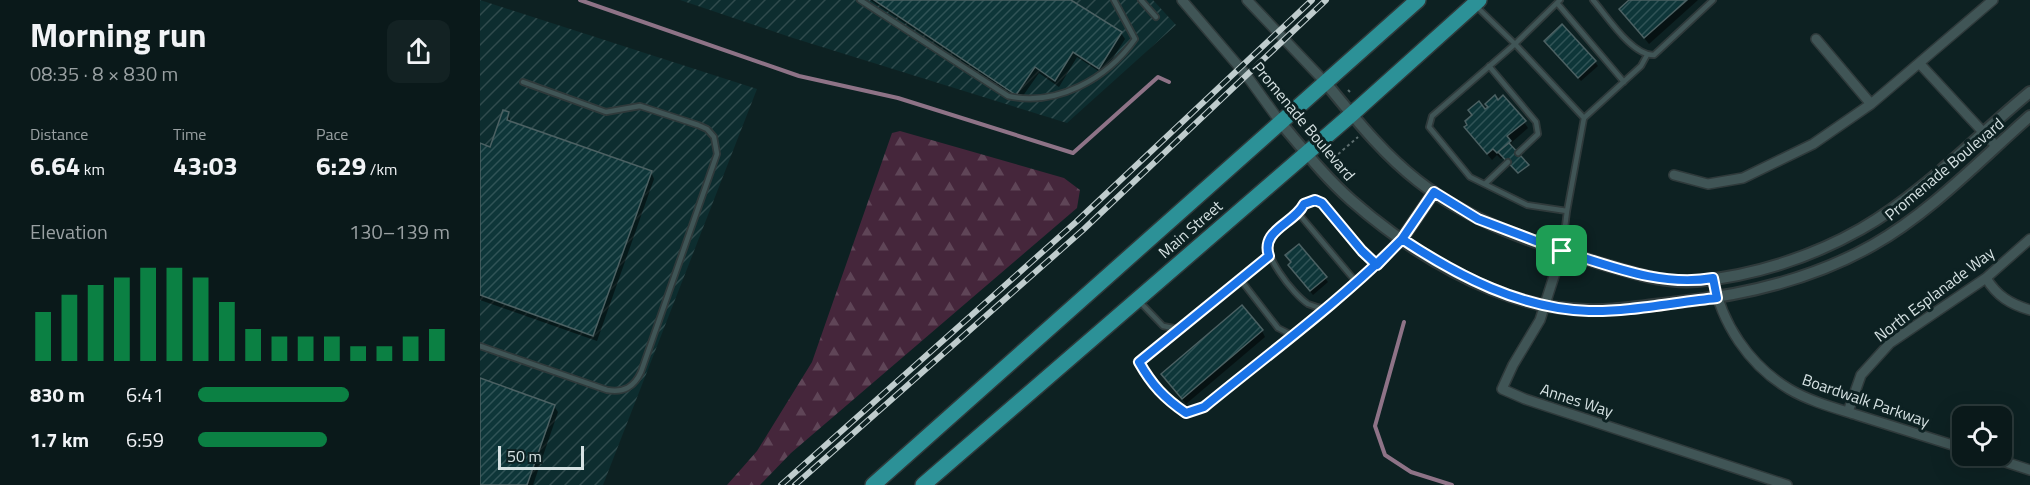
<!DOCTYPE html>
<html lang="en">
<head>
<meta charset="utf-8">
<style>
  :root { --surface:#0a191a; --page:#132223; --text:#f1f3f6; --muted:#99a0a2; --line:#2a3839; --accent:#0b8043 }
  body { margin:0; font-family:"Titillium Web",sans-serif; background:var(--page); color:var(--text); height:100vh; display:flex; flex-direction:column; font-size:22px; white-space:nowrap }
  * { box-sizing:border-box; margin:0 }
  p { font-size:20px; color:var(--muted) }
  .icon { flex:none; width:33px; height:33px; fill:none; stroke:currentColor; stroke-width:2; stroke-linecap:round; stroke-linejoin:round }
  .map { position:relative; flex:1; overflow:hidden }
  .details { display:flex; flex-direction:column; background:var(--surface); width:480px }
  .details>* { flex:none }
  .tools { position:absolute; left:1472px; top:406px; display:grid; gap:12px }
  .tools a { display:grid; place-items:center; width:60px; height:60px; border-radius:12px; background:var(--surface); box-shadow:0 6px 24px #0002,0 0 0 2px var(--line); font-size:30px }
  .scale { position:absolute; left:18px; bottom:15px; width:86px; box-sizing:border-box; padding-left:6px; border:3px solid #d6e2e3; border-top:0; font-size:16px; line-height:21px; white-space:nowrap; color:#d6e2e3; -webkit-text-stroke:4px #0d2122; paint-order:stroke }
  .pin { position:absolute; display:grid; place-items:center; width:51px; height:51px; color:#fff; margin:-26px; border-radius:12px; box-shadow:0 3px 9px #0006 }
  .round { display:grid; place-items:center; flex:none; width:63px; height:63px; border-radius:12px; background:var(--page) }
  .head { display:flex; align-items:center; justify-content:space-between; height:102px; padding:0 30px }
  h1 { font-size:33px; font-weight:700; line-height:45px }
  .stats { display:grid; grid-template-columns:repeat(3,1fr); gap:9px; height:102px; padding:6px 30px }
  .stats div { display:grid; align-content:center }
  .stats b { font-size:26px; font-weight:700 }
  .stats small { font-size:16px; font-weight:400 }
  .stats p { font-size:16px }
  .chart { height:168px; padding:12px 30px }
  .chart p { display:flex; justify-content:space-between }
  .chart svg { width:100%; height:108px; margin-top:6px; stroke:var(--accent); stroke-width:6 }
  ul { padding:0 30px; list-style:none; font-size:20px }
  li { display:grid; grid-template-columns:96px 72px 1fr; align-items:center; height:45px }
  li i { height:15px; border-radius:8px; background:var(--accent) }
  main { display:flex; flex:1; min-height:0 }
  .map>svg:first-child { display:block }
</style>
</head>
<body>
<main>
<section class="details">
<div class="head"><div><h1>Morning run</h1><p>08:35 · 8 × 830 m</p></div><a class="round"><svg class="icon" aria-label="share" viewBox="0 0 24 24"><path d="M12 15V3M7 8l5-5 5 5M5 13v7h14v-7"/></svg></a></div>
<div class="stats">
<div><p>Distance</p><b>6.64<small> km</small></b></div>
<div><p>Time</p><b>43:03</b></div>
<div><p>Pace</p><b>6:29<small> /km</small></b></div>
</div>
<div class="chart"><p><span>Elevation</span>130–139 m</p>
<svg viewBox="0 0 160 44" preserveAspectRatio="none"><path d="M5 44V24M15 44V17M25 44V13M35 44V10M45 44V6M55 44V6M65 44V10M75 44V20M85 44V31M95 44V34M105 44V34M115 44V34M125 44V38M135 44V38M145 44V34M155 44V31"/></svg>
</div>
<ul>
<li><b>830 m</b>6:41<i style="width:60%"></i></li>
<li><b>1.7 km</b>6:59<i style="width:51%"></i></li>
</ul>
</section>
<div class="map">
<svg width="1550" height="485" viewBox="0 0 1550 485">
  <defs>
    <pattern id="industrial-furrows" width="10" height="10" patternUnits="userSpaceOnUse" patternTransform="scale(1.5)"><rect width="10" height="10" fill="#0d2d2f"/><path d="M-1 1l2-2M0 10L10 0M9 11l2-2" fill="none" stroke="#304b4d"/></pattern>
    <pattern id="forest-firs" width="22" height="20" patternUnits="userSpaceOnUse" patternTransform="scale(1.5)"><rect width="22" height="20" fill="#45263b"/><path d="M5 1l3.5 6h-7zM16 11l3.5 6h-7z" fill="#5f4557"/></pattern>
    <pattern id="building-hatch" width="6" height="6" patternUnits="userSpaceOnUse" patternTransform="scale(1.5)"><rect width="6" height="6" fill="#0e3639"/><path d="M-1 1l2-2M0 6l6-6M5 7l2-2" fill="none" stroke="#305356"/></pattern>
  </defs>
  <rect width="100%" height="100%" fill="#0d2122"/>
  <!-- industrial -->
  <path fill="url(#industrial-furrows)" d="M 0,0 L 277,89 L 123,485 L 0,485 Z
    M 200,0 L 673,0 L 696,25 L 587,123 L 313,38 Z"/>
  <!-- forest -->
  <path fill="url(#forest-firs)" d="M 420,131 L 584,178 L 600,190 L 597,208 L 311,453 L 280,485 L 247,485 L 277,451 L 332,362 L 412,133 Z"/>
  <!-- shadow -->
  <path fill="#0007" d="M 390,0 L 588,0 L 641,33 L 645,39 L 623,74 L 597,57 L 579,87 L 559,73 L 540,100 Z
    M 1151,0 L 1218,0 L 1169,44 L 1141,9 Z
    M 1066,42 L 1115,62 L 1118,66 L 1101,81 Z
    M 1005,111 L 1044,122 L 1048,128 L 1031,143 L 1048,166 L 1039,173 L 1024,156 L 1021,159 L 1017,155 L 1012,160 L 986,128 Z
    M 28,113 L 31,123 L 171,172 L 174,179 L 117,341 L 0,300 L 0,145 L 11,149 Z
    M 812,263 L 845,278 L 848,282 L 833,295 L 813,270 Z
    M 782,331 L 785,337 L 706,404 L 683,374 Z
    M 0,380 L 74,406 L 78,412 L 53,485 L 0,485 Z"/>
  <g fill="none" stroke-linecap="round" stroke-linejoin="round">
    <!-- stream -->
    <path stroke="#8e7387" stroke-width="4" d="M 100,0 L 319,76 L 418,98 L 593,153 L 678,77 L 689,82
      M 924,322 L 895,426 L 905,455 L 931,472 L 972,485"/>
  </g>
  <!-- building -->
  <path fill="url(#building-hatch)" stroke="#4c6163" stroke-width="1.5" d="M 394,0 L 591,0 L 642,32 L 619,69 L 593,52 L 575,81 L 555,67 L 536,95 Z
    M 1149,0 L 1207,0 L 1164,38 L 1139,9 Z
    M 1082,24 L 1116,61 L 1098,78 L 1064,41 Z
    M 1015,95 L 1018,100 L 1023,95 L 1046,121 L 1027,136 L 1031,141 L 1017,153 L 1013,149 L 1007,154 L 984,127 L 987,125 L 985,121 L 992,115 L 988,110 L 999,101 L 1005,109 L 1008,107 L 1005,104 Z
    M 23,110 L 29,112 L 27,120 L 172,171 L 113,336 L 0,295 L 0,143 L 10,147 Z
    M 1029,143 L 1049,165 L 1038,173 L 1018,152 Z
    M 819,244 L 847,277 L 830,291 L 808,265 L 811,262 L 805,255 Z
    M 762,305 L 783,330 L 702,399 L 681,374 Z
    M 0,378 L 75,405 L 47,485 L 0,485 Z"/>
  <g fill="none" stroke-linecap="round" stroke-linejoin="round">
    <defs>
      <path id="service" d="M 380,0 L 528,96 C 576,107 627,79 655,39 L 634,0
        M 661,0 L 676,17
        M 1080,0 L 1035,44 L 1104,118
        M 1113,0 C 1127,16 1152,56 1174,55 L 1233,0
        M 1077,3 L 1144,82
        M 996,6 L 1035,44 L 952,116 L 949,127 L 990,177 L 1047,205 L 1087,211 L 1082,251
        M 1009,66 L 1056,122 L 1058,134 L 1038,153
        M 1006,183 L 1028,162
        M 1087,211 L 1104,118 L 1161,66 L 1167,55
        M 819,214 L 877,283
        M 789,256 L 659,362 C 672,385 684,398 706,413 L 724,407 L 846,309 L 922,240
        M 760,279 L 798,328 L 812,335
        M 659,301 L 683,326 L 699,329
        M 846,309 C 840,308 833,306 828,304 C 814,295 778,251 790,235 C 801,223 816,220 823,204 L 835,200 L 842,203 L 882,251 L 897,265
        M 0,346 L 127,390 C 144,393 154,387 161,372 L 237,154 L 234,137 L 227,129 L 218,125 L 160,106 L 126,112 L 43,82"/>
      <path id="minor" d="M 702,0 L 767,76 L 801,123
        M 767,0 L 845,82
        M 1336,39 L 1391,104
        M 1440,64 L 1516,146
        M 1194,175 L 1228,184 L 1263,178 L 1333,144 L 1391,104 L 1513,0
        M 1082,251 L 1060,320 L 1033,365 L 1022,389 L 1045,399 L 1307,485
        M 1233,278 C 1241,323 1269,365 1309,389 C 1329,401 1355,408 1377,415 C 1412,426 1447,437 1482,448
        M 1506,278 C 1517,296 1530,304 1550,310
        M 1368,412 L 1381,375 L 1410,343 L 1506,278 L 1550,239
        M 1507,456 L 1550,470"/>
      <path id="tertiary" d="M 845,82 C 874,117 902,153 938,181 C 992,223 1055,243 1119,263 C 1151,272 1184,284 1217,281 C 1273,276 1332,257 1381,229 C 1444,193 1494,138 1550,92
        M 801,123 C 823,149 845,177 871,200 C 929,251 1012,303 1091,309 C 1126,313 1163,306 1199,302 C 1266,295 1333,279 1393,245 C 1451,212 1500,160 1550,116
        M 922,239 L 954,192"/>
      <path id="trunk" d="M 393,485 L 938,0
        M 443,485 L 872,114 L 999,0"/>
    </defs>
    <!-- service casing -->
    <use href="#service" stroke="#2f3a3b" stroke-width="8"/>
    <!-- minor casing -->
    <use href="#minor" stroke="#2f3a3b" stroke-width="12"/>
    <!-- tertiary casing -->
    <use href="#tertiary" stroke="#2f3a3b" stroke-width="14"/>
    <!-- trunk casing -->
    <use href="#trunk" stroke="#2f3a3b" stroke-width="18"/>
    <!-- path -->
    <path stroke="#5d6e6f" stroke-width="2" stroke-dasharray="3 3" stroke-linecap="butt" d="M 868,90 L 870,92
      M 849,162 L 878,137"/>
    <!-- service -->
    <use href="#service" stroke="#405556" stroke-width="4.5"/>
    <!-- minor -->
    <use href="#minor" stroke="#405556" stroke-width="9"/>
    <!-- tertiary -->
    <use href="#tertiary" stroke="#405556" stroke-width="10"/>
    <!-- trunk -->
    <use href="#trunk" stroke="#2c9197" stroke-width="15"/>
    <defs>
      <path id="rail" d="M 301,485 L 596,222 L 832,0
        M 315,485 L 603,230 L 846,0"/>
    </defs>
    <!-- rail casing -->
    <use href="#rail" stroke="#bfcccd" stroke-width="6"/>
    <!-- rail -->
    <use href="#rail" stroke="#0d2122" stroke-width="4" stroke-dasharray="11" stroke-linecap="butt"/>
  </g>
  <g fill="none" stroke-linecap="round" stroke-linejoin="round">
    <defs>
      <path id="route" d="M 1082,251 L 998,219 L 954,192 L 922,239 L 897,265 L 882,251 L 842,203 L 835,200 L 824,204 C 814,224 780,230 789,256 L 659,362 C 672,385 684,398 706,413 L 724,407 C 791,352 861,301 922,239 C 978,276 1041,309 1109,311 C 1149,312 1196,302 1237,298 L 1233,278 C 1181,287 1131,266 1082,251"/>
    </defs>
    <!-- route casing -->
    <use href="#route" stroke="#fff" stroke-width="12"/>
    <!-- route -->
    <use href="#route" stroke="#1a73e8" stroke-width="8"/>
  </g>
  <g text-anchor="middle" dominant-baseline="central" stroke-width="6" stroke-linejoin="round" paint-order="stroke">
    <!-- street labels -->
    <g font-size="16" fill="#d6e2e3" stroke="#0d2122">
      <text transform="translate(824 121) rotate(50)">Promenade Boulevard</text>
      <text transform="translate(1464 169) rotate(-40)">Promenade Boulevard</text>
      <text transform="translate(710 229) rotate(-41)">Main Street</text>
      <text transform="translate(1454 294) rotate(-37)">North Esplanade Way</text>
      <text transform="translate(1097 400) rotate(18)">Annes Way</text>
      <text transform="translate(1386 400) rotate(19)">Boardwalk Parkway</text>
    </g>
  </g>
</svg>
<div class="tools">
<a><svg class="icon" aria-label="locate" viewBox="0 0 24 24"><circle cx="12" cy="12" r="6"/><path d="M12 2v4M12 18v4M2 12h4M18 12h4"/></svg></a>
</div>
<div class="scale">50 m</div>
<div class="pin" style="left:1082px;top:251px;background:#1e9e55"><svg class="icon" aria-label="arrive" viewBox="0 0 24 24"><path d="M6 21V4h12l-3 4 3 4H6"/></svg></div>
</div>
</main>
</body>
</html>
